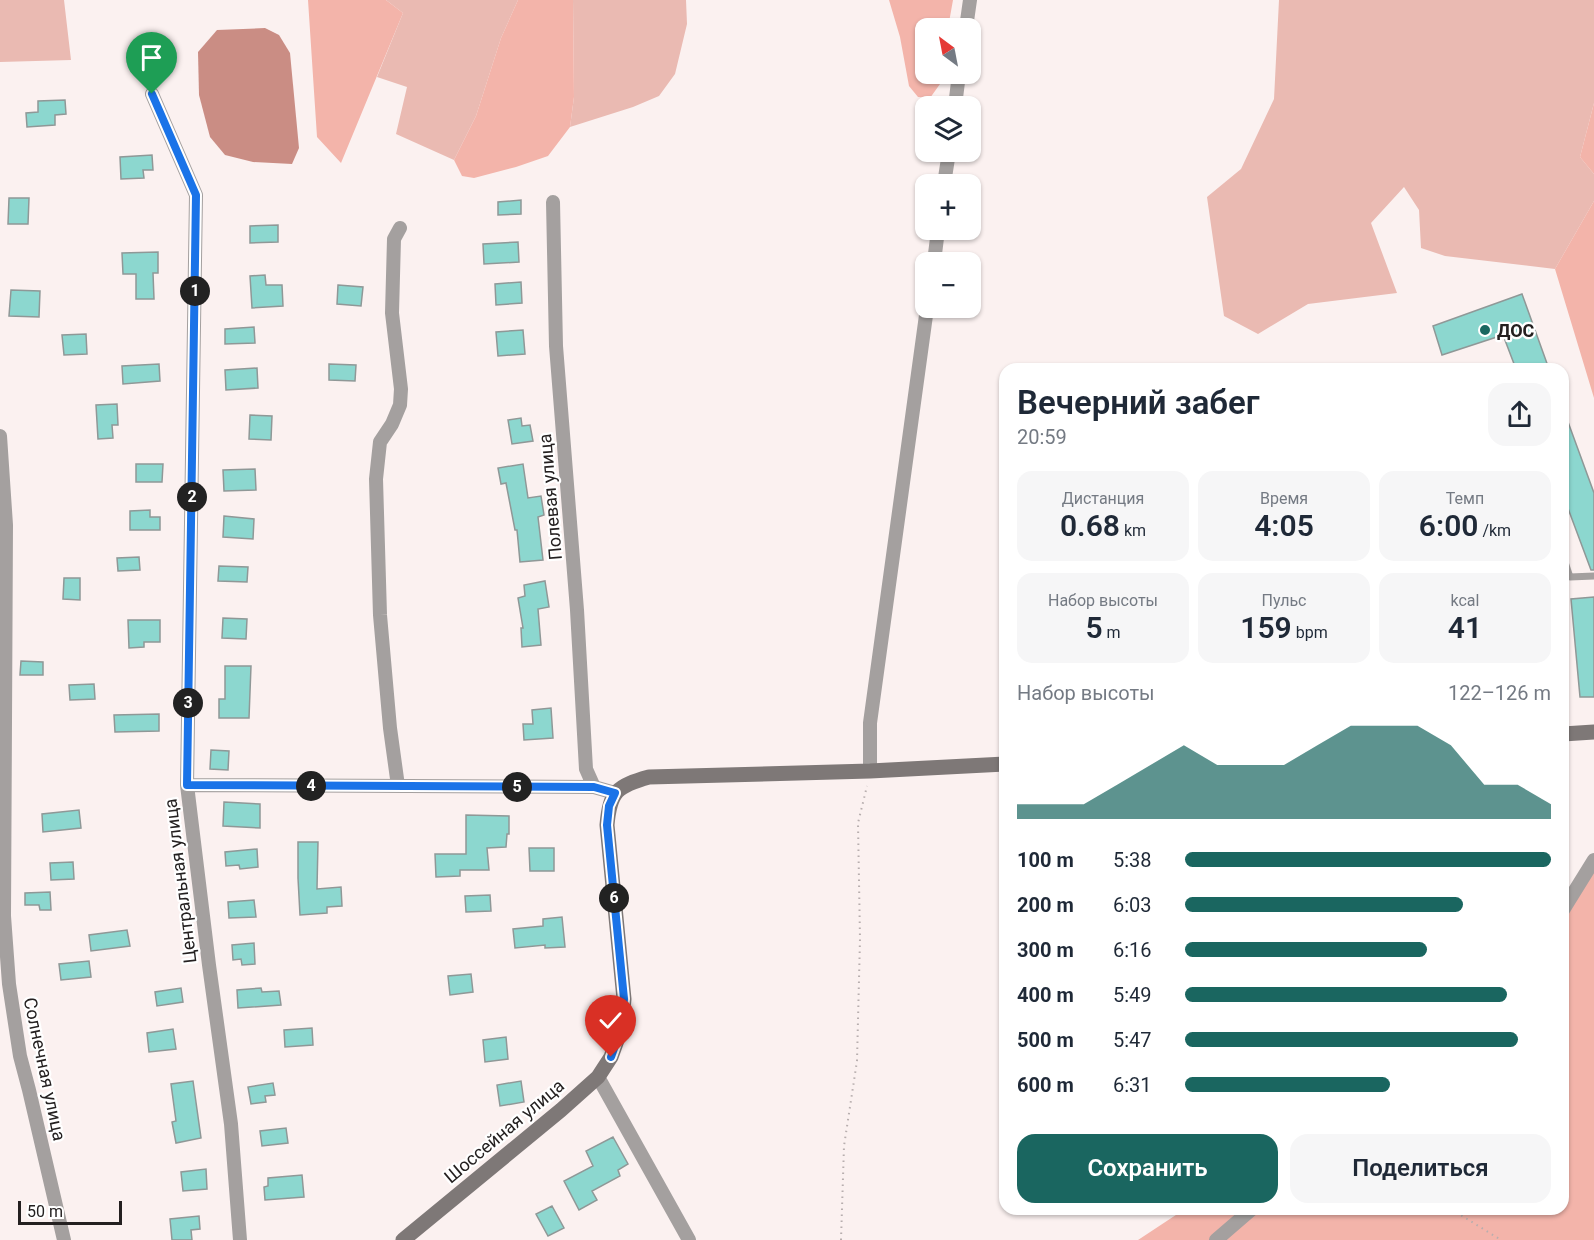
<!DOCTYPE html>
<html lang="ru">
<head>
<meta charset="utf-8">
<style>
  :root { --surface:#fff; --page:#f6f6f7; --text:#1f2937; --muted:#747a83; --accent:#1a6660 }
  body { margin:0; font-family:Roboto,sans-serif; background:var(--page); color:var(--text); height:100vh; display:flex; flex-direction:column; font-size:22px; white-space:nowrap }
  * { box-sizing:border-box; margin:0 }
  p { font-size:20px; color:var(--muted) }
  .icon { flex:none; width:33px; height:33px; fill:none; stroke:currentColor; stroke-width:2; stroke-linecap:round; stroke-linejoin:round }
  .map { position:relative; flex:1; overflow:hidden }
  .side { position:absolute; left:999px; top:363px; width:570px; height:852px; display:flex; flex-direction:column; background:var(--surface); border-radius:18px; box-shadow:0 2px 4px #0004 }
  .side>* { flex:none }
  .needle { width:39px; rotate:328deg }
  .fabs { position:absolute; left:915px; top:18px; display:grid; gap:12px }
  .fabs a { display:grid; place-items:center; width:66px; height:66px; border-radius:12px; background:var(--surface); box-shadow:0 2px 4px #0004; font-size:30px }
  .scale { position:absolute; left:18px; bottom:15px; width:104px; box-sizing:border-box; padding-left:6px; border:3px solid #242020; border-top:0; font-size:16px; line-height:21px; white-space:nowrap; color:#242020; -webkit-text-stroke:4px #fff; paint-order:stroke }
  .pin { position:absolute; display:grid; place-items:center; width:51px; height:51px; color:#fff; margin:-62px -26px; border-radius:50% 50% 50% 0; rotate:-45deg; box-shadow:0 0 6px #0007 }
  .pin .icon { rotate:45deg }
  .km { position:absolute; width:30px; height:30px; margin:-15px; border-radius:50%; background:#222; color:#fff; font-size:16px; line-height:30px; text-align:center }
  .round { display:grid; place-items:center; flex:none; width:63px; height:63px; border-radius:18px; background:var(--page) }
  .overview { display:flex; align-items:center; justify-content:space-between; height:102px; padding:0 18px }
  h1 { font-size:33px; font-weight:600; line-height:45px }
  .stats { display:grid; grid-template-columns:repeat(3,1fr); gap:9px; height:102px; padding:6px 18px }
  .stats div { display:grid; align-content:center; border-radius:15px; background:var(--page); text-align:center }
  .stats b { font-size:30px; font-weight:600 }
  .stats small { font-size:16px; font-weight:400 }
  .stats p { font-size:16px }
  .chart { height:168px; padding:12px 18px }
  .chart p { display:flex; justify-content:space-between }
  .chart svg { width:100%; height:108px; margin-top:6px; fill:var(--accent); opacity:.7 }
  .cta { display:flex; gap:12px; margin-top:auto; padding:12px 18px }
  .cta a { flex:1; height:69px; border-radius:18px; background:var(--accent); color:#fff; font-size:24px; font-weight:600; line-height:69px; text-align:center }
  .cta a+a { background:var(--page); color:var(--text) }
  ul { padding:0 18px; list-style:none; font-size:20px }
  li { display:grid; grid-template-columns:96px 72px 1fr; align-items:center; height:45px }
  li i { height:15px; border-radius:8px; background:var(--accent) }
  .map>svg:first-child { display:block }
</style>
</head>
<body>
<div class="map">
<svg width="1594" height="1240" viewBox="0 0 1594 1240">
  <rect width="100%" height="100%" fill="#fbf1f0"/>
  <!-- green -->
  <path fill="#eabab2" d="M 0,0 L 64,0 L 71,60 L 0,62 Z
    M 386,0 L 518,0 L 501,38 L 476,116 L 454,160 L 396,134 L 407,87 L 377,77 L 403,13 Z
    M 573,0 L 686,0 L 687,24 L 675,74 L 659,96 L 633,107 L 570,127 L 574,97 Z
    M 1279,0 L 1594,0 L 1594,103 L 1580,157 L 1594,174 L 1594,201 L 1555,269 L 1445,256 L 1421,248 L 1419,210 L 1404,187 L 1371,223 L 1397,293 L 1308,304 L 1258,334 L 1224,316 L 1207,197 L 1241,169 L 1274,99 Z"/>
  <!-- forest -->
  <path fill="#f3b4aa" d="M 308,0 L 386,0 L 403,13 L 341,163 L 317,137 Z
    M 518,0 L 573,0 L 574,97 L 570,127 L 548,156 L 516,167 L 474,178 L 462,176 L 454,160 L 476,116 L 501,38 Z
    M 889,0 L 953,0 L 948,28 L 926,28 L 926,74 L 941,74 L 940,84 L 930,98 L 918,97 L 909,86 L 900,37 Z
    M 1594,103 L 1594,174 L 1580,157 Z
    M 1594,201 L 1594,398 L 1555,269 Z
    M 1594,870 L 1594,1240 L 1138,1240 L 1185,1209 L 1563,1209 L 1563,923 Z"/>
  <!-- water -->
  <path fill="#ca8d84" d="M 265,28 L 279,35 L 290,53 L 299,148 L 292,164 L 253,162 L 225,155 L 210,137 L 199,95 L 198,52 L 217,30 Z"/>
  <!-- building -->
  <path fill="#8cd7cf" stroke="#8f9897" stroke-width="1.5" d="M 65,100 L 66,114 L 55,115 L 55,125 L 27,127 L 26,113 L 38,112 L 38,101 Z
    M 152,155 L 153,170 L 143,170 L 144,178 L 121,179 L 120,157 Z
    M 9,198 L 29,198 L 28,224 L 8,224 Z
    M 521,200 L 521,214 L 498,215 L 498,202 Z
    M 278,225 L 278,242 L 250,243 L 250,226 Z
    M 518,242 L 519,262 L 484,264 L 483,244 Z
    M 158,252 L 158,273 L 153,273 L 154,299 L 136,299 L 136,274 L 123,274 L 122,253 Z
    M 265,275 L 266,285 L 282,285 L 283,306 L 252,308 L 250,276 Z
    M 521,282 L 522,303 L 496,305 L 495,284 Z
    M 338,285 L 363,287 L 361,306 L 337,304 Z
    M 11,290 L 40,291 L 39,317 L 9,316 Z
    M 1522,294 L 1549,369 L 1516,369 L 1503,335 L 1442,355 L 1433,326 Z
    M 254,327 L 255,343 L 225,344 L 225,329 Z
    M 523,330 L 525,354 L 498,356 L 496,332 Z
    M 86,334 L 87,354 L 64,355 L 62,335 Z
    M 159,364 L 160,381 L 123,384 L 122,366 Z
    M 329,364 L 356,365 L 355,381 L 329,380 Z
    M 257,368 L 258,388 L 226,390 L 225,370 Z
    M 117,404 L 118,425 L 112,425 L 113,438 L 98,439 L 96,405 Z
    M 1564,411 L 1594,493 L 1594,570 L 1591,570 L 1563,495 L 1563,412 Z
    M 250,415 L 272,416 L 271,440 L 249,439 Z
    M 521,418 L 522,426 L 530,425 L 533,441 L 512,444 L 508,420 Z
    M 136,464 L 163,464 L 162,482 L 136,482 Z
    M 523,464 L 528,498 L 541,496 L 544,515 L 538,517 L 543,560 L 520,562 L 517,530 L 515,530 L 506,483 L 501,484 L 498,468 Z
    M 255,469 L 256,490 L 224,491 L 223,470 Z
    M 150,510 L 150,517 L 160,517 L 160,530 L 130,530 L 130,511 Z
    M 224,516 L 254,519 L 253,539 L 223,537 Z
    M 139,557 L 140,570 L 118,571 L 117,558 Z
    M 219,566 L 248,567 L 247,582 L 218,581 Z
    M 64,578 L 80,578 L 80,600 L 63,599 Z
    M 545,581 L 549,607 L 538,609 L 541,645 L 522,647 L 521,628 L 523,628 L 518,598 L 525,596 L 524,585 Z
    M 1594,597 L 1594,697 L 1580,697 L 1571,599 Z
    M 223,618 L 247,619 L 246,639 L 222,638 Z
    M 128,620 L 160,620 L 160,642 L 144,642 L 144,647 L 129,648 Z
    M 21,661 L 43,662 L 43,675 L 20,675 Z
    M 225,666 L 251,666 L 249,718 L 219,718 L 219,699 L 225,699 Z
    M 94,684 L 95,699 L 70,700 L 69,685 Z
    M 551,708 L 553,738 L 524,740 L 523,724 L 533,724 L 532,710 Z
    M 159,714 L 159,731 L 115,732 L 114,715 Z
    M 211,750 L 229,751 L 228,770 L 210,769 Z
    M 224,802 L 260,804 L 260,828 L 223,826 Z
    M 79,810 L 81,828 L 43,832 L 42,814 Z
    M 466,815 L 509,816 L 509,834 L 507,834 L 506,847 L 487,848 L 489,870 L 460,870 L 460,876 L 436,877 L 435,854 L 466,854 Z
    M 298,842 L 318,842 L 317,889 L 341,887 L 342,906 L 327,907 L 327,913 L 300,915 L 298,878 Z
    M 529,848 L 554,848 L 554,871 L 530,871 Z
    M 257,849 L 258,867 L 240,869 L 239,865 L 226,866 L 225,852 Z
    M 73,862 L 74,879 L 51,880 L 50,863 Z
    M 50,892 L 51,910 L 40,910 L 39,905 L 25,905 L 25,893 Z
    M 490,895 L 491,911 L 466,912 L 465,896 Z
    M 254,900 L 256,917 L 229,918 L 228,902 Z
    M 562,917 L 565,947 L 545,948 L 545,945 L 515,948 L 513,929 L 543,926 L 543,919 Z
    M 127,930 L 130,946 L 91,951 L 89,935 Z
    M 254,943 L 255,964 L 242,965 L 241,959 L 233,960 L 232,945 Z
    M 89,961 L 91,977 L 61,980 L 59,964 Z
    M 471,974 L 473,992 L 450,995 L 448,976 Z
    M 181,988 L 183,1002 L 157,1006 L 155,992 Z
    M 261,988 L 262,992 L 279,991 L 281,1005 L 238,1008 L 237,990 Z
    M 312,1028 L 313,1045 L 285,1047 L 284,1030 Z
    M 173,1029 L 176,1049 L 149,1052 L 147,1033 Z
    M 506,1037 L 508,1059 L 485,1062 L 483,1040 Z
    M 193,1081 L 201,1138 L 176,1143 L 172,1122 L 176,1121 L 171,1084 Z
    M 521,1081 L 524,1102 L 500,1106 L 497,1085 Z
    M 273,1083 L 275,1095 L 265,1096 L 266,1102 L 251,1104 L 248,1087 Z
    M 286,1128 L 288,1143 L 262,1146 L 260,1131 Z
    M 613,1137 L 628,1164 L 618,1170 L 620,1176 L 592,1191 L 597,1200 L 579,1210 L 564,1181 L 593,1166 L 586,1151 Z
    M 206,1169 L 207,1189 L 183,1191 L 181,1172 Z
    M 302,1175 L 304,1197 L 265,1200 L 264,1187 L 268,1186 L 268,1178 Z
    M 552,1206 L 564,1228 L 548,1236 L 536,1214 Z
    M 199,1216 L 200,1229 L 191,1230 L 192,1240 L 172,1240 L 170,1219 Z"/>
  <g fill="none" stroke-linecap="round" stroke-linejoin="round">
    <!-- path -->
    <path stroke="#b7aeae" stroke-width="2" stroke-dasharray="1.5 4.5" stroke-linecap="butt" d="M 1451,1209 L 1501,1240
      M 841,1240 L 844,1146 L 857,1061 L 860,939 L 858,823 L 867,786"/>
    <!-- lane -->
    <path stroke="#a4a09f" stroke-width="7" d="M 1563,556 L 1570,577 L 1594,576"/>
    <!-- street -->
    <path stroke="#a4a09f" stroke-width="14" d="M 966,28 L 970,0
      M 152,94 L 196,195 L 187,785 L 209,965 L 231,1124 L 240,1240
      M 955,106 L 959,74
      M 944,184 L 949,152
      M 553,202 L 556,346 L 577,610 L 586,769 L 594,787
      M 934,262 L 938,230
      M 0,436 L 6,525 L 4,916 L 9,984 L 20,1056 L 29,1090 L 64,1240
      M 870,771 L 870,723 L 927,308
      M 187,785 L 594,787 L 615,793
      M 398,786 L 390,728 L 380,615 L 376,479 L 380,442 L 392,424 L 400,405 L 401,389 L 392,313 L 394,239 L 400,228
      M 1563,910 L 1594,860
      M 598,1077 L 689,1240
      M 1216,1240 L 1252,1209"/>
    <!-- secondary -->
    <path stroke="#7e7877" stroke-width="15" d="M 1563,734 L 1594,732
      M 403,1240 L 561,1110 L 598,1077 L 611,1057 L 621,1029 L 624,999 L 607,825 C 610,791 617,786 649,777 L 870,771 L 1005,764"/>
  </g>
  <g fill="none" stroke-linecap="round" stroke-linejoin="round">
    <defs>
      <path id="route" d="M 152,94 L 196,195 L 187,785 L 594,787 L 615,793 L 609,806 L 607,825 L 624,999 L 621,1029 L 611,1057"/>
    </defs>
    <!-- route casing -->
    <use href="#route" stroke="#fff" stroke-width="12"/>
    <!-- route -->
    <use href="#route" stroke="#1a73e8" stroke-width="8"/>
  </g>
  <!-- markers -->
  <circle fill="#1a6660" stroke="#fff" stroke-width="2" cx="1485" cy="330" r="6"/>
  <g text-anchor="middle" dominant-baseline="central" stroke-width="4.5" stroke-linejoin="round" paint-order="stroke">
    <!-- poi labels -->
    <g font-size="18" font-weight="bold" fill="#242020" stroke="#fff" text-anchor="start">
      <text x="1497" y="330">ДОС</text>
    </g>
    <!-- street labels -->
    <g font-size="18" fill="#242020" stroke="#fff">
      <text transform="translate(550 497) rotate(-95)">Полевая улица</text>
      <text transform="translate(180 881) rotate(-97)">Центральная улица</text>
      <text transform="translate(45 1069) rotate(78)">Солнечная улица</text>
      <text transform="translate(504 1131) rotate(-40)">Шоссейная улица</text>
    </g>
  </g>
</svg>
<div class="fabs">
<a><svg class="needle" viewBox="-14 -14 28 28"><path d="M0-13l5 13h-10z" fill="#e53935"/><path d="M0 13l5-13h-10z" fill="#747a83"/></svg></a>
<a><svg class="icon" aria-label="layers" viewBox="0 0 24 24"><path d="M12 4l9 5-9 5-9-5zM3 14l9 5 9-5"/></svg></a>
<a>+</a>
<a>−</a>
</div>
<div class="scale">50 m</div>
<div class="pin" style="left:152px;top:94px;background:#1e9e55"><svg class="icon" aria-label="arrive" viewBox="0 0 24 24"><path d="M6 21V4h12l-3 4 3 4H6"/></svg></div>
<div class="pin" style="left:611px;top:1057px;background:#d93025"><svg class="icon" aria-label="check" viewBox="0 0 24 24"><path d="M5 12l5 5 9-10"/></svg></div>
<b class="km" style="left:195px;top:291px">1</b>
<b class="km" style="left:192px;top:497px">2</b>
<b class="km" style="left:188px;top:703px">3</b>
<b class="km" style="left:311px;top:786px">4</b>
<b class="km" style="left:517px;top:787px">5</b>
<b class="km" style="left:614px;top:898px">6</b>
<section class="side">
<div class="overview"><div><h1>Вечерний забег</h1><p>20:59</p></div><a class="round"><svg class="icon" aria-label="share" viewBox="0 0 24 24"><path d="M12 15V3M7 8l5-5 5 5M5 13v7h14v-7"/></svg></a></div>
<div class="stats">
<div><p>Дистанция</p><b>0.68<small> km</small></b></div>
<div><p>Время</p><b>4:05</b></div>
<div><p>Темп</p><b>6:00<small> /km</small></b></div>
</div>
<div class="stats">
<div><p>Набор высоты</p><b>5<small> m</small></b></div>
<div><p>Пульс</p><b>159<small> bpm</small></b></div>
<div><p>kcal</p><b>41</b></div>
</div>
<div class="chart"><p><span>Набор высоты</span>122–126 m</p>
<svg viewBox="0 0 160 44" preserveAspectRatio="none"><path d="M0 44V38L10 38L20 38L30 30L40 22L50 14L60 22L70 22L80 22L90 14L100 6L110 6L120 6L130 14L140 30L150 30L160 38V44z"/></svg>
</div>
<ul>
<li><b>100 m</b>5:38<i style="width:100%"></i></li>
<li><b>200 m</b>6:03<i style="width:76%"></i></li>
<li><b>300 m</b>6:16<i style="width:66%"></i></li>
<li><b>400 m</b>5:49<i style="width:88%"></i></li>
<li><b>500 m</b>5:47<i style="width:91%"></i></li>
<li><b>600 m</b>6:31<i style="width:56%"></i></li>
</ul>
<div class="cta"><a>Сохранить</a><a>Поделиться</a></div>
</section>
</div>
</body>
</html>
